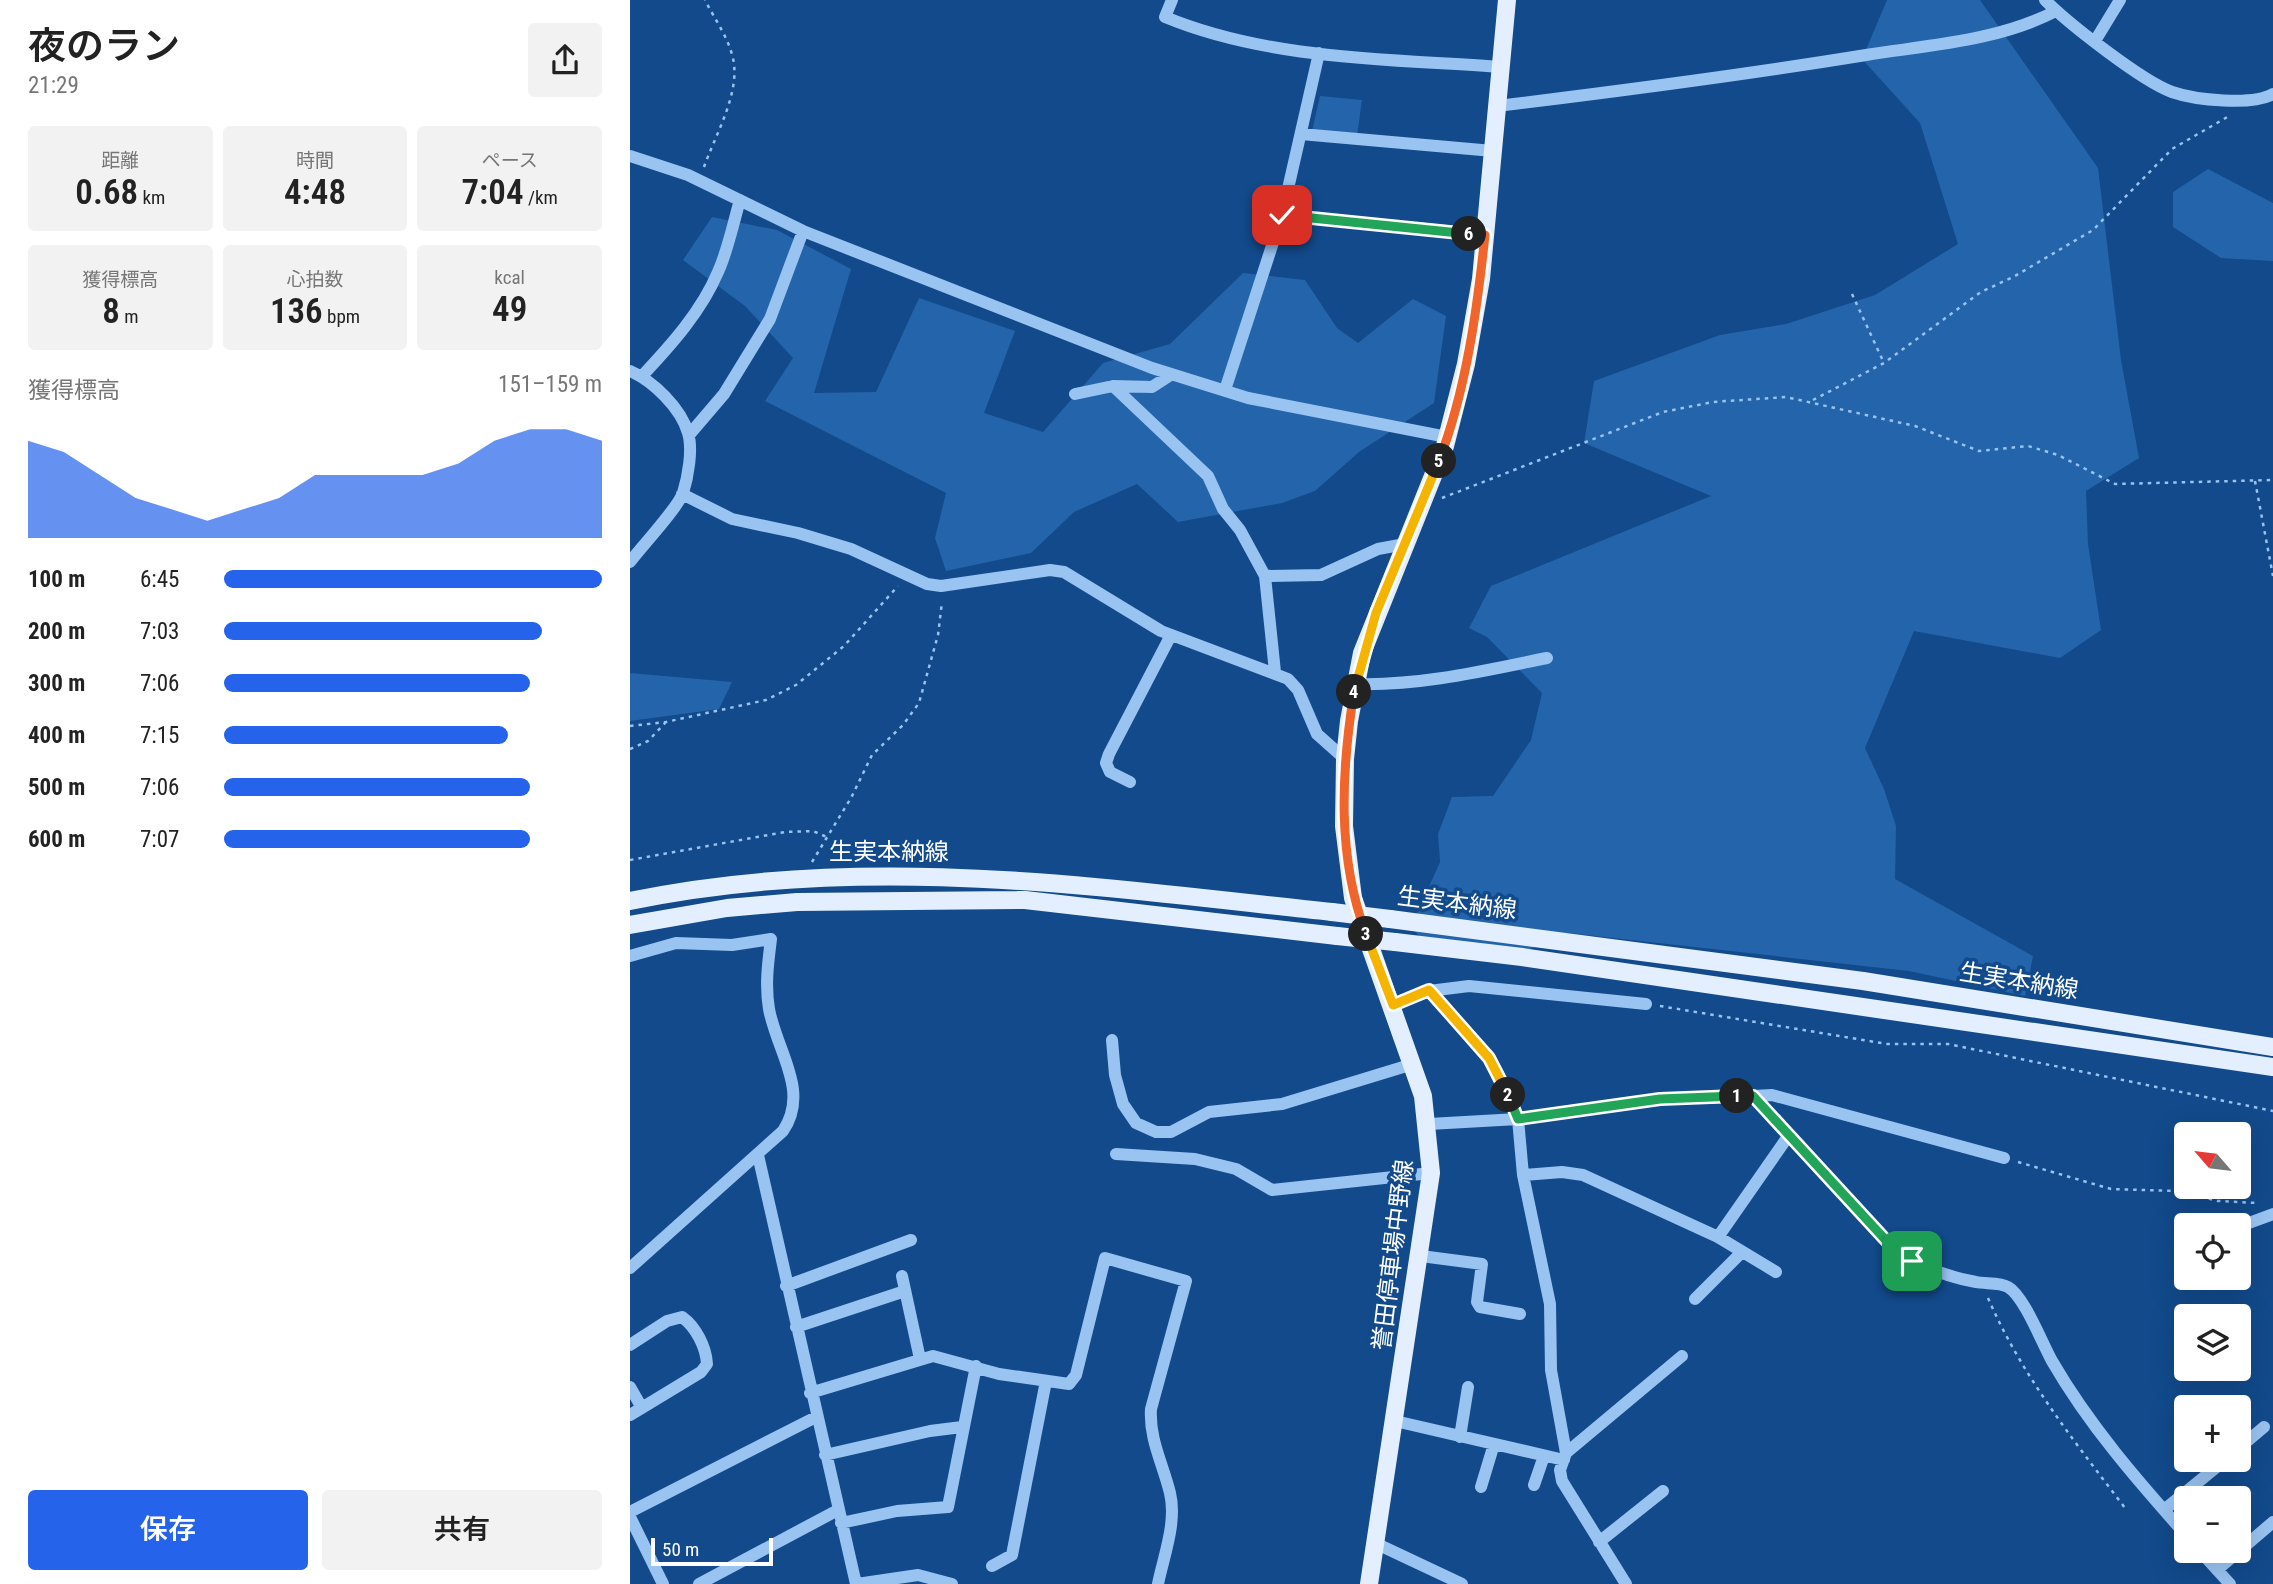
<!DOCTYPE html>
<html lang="ja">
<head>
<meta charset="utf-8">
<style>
  :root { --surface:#fff; --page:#f2f2f2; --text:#222; --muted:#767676; --accent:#2563eb }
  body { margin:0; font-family:"Roboto Condensed","Noto Sans JP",sans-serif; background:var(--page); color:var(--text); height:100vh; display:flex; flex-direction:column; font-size:26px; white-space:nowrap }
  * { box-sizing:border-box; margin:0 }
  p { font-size:23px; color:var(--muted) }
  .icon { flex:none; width:38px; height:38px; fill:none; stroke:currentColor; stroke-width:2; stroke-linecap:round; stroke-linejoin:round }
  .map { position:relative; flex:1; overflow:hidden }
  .panel { display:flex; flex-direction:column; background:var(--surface); width:630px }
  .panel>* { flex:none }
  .needle { width:46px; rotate:298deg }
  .buttons { position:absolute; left:1544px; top:1122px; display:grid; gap:14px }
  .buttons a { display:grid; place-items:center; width:77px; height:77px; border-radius:7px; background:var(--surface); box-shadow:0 7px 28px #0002; font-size:35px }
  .scale { position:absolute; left:21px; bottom:18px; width:122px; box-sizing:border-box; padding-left:7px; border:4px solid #fff; border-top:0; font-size:19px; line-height:24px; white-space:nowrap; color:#fff; -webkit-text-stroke:5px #124a8b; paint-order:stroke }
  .pin { position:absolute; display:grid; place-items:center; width:60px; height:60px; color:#fff; margin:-30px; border-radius:14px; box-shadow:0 4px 10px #0006 }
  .km { position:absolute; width:35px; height:35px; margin:-18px; border-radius:50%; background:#222; color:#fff; font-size:19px; line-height:35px; text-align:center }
  .round { display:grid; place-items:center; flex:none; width:74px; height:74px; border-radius:7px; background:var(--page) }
  .summary { display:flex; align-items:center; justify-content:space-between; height:119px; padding:0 28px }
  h1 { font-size:38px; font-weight:600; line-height:52px }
  .stats { display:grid; grid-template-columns:repeat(3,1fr); gap:10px; height:119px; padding:7px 28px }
  .stats div { display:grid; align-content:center; border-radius:7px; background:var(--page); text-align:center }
  .stats b { font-size:35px; font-weight:600 }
  .stats small { font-size:19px; font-weight:400 }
  .stats p { font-size:19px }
  .chart { height:196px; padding:14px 28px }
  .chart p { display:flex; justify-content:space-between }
  .chart svg { width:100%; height:126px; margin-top:7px; fill:var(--accent); opacity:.7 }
  .cta { display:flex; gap:14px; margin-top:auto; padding:14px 28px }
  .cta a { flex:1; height:80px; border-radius:7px; background:var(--accent); color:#fff; font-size:28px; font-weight:600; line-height:80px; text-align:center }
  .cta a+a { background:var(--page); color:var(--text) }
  ul { padding:0 28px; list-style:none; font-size:23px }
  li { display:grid; grid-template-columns:112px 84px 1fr; align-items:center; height:52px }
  li i { height:18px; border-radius:9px; background:var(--accent) }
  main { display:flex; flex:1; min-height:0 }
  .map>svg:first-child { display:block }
</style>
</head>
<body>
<main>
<section class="panel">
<div class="summary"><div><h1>夜のラン</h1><p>21:29</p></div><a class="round"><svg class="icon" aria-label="share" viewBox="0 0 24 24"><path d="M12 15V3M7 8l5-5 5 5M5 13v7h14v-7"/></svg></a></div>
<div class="stats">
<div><p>距離</p><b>0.68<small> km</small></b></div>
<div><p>時間</p><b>4:48</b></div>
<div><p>ペース</p><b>7:04<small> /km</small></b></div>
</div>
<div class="stats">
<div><p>獲得標高</p><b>8<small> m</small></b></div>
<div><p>心拍数</p><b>136<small> bpm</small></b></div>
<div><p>kcal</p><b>49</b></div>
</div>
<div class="chart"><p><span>獲得標高</span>151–159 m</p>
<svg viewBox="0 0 160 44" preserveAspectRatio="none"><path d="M0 44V10L10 14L20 22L30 30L40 34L50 38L60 34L70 30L80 22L90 22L100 22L110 22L120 18L130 10L140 6L150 6L160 10V44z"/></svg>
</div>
<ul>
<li><b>100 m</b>6:45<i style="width:100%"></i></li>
<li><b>200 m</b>7:03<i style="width:84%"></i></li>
<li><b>300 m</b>7:06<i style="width:81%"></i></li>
<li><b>400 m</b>7:15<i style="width:75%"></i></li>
<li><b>500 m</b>7:06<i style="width:81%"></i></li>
<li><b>600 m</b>7:07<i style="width:81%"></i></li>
</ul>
<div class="cta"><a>保存</a><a>共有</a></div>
</section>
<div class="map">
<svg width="1643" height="1584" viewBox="0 0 1643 1584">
  <rect width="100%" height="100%" fill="#124a8b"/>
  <!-- green -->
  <path fill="#2464aa" d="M 1257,0 L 1350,0 L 1468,168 L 1491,360 L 1509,458 L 1456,491 L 1458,544 L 1471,630 L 1430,658 L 1284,631 L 1235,748 L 1254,789 L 1266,826 L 1265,879 L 1403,956 L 1395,996 L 1279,971 L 938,933 L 876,959 L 804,952 L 781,927 L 810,862 L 808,834 L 822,797 L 863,796 L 901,740 L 912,693 L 857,637 L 839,628 L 861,586 L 1081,496 L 954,443 L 964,381 L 1090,335 L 1156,324 L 1245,295 L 1328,244 L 1290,123 L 1232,59 Z
    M 690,96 L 732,100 L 727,136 L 682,131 Z
    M 1578,169 L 1643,203 L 1643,261 L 1591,258 L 1543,227 L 1543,192 Z
    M 82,217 L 147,230 L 221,269 L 184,393 L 246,392 L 289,298 L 385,331 L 354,413 L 413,432 L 473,363 L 540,344 L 613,273 L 675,280 L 707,328 L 728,343 L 783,299 L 816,316 L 804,403 L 729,452 L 685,491 L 652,503 L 548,522 L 507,484 L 444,512 L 401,553 L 316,571 L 305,538 L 316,493 L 135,401 L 163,358 L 115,306 L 53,260 Z
    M 0,673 L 102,682 L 89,709 L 0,721 Z"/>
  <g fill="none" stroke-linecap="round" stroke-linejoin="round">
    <!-- path -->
    <path stroke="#99c3f1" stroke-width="2.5" stroke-dasharray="3.5 5" stroke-linecap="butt" d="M 74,167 C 85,136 108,97 104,64 C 101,41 85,20 75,0
      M 1222,294 L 1254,363
      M 1183,400 L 1254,363 L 1351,292 L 1385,276 L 1463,230 L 1542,149 L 1599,116
      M 1625,481 L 1643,576
      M 812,498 L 1033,412 L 1083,402 L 1156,397 L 1285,426 L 1349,451 L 1398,446 L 1428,455 L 1485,484 L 1643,480
      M 0,726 L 36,722 L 136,700 L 166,685 L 214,646 L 268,586
      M 0,749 L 18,741 L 36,722
      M 0,860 L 155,832 L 183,831 L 199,838
      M 182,862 L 221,798 L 242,755 L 273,725 L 289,703 L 308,635 L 312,602
      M 1030,1006 L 1257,1044 L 1318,1044 L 1643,1111
      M 1388,1162 L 1481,1189 L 1549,1191 L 1588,1201 L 1628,1203
      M 1358,1298 C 1392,1376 1444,1441 1495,1508"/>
    <!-- minor -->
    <path stroke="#99c3f1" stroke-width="12" d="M 542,0 L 535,17 C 639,60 760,59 871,67
      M 1415,0 C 1439,24 1512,81 1542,92 C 1565,100 1623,106 1643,94
      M 1465,41 L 1490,0
      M 867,106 C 990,91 1113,75 1236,55 C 1300,45 1368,41 1426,11
      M 671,134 L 863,151
      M 0,156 L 58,175 L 173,231 L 522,368 L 618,398 L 817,437
      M 652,215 L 855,235
      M 0,371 C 23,381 51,408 58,433 C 63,449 58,477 53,493 C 47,509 12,546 0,562
      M 12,376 C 41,345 71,312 88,272 C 98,250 103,224 110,200
      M 483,386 L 578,476 L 593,509 L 610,530 L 635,576 L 645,672
      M 595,390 L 652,215 L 689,53
      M 445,394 L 483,386 L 522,387 L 542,374
      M 59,435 L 94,394 L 140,319 L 173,231
      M 52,494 L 102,519 L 168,533 L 221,549 L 297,584 L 311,586 L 420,570 L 434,572 L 531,631 L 658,679 L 668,690 L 687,734 L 715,759
      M 635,576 L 691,575 L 748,549 L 775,544
      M 725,684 C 790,686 853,671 917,658
      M 500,782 L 480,772 L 476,763 L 479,754 L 541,635
      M 0,956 L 46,943 L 102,945 L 141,939 C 138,963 135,985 139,1009 C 147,1052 180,1091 153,1131 L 0,1268
      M 799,991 L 859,1057 L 888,1119 L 893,1175 L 920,1304 L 921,1370 L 936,1453 L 930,1470 L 932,1481 L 996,1584
      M 763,1005 L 799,991 L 839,986 L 1016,1004
      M 482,1040 L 485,1075 L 493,1104 L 506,1123 L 526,1132 L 541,1132 L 579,1112 L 652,1104 L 783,1064
      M 1123,1096 L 1142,1095 L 1374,1158
      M 799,1124 L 888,1119 L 1030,1099 L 1123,1096 L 1263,1248 C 1288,1265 1316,1277 1346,1282 C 1355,1284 1370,1282 1378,1287 C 1394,1296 1412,1343 1422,1361 C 1459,1425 1507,1480 1556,1535
      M 486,1154 L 565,1159 L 606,1169 L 642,1190 L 801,1173
      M 128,1155 L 226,1584
      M 893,1175 L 932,1172 L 953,1175 L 1088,1237 L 1146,1272
      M 1608,1227 L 1643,1214
      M 1088,1237 L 1159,1135
      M 791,1256 L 852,1264 L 847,1302 L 850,1307 L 890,1314
      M 272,1276 L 290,1359
      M 156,1286 L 281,1240
      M 1065,1299 L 1112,1252
      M 166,1327 L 275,1291
      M 0,1345 L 37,1321 L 52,1317 C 66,1327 76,1347 77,1364 L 71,1372 L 0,1415
      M 0,1387 L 12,1408
      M 180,1393 L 303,1356 L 369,1374 L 439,1384 L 446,1375 L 475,1258 L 556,1281 L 521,1409 C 519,1439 533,1464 540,1493 C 547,1522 534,1555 528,1584
      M 765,1421 L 934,1460
      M 830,1437 L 838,1387
      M 1608,1449 L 1634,1427
      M 936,1453 L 1052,1356
      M 195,1455 L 300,1431 L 332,1427
      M 904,1485 L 914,1456
      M 851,1487 L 864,1444
      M 1534,1510 L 1595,1460
      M 0,1512 L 186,1417
      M 0,1517 L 33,1584
      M 211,1523 L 267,1511 L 318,1507 L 346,1366
      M 969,1542 L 1033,1491
      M 745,1543 L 832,1584
      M 1569,1550 L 1600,1584
      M 362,1566 L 382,1555 L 416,1381
      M 1587,1570 L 1643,1522
      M 69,1584 L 208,1510
      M 227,1584 L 288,1575 L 322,1584"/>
    <!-- major -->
    <path stroke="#e3efff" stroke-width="18" d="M 0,901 C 236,852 466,887 702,912
      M 760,919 L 1233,981 L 1643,1047
      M 0,925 L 97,908 L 167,902 L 395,900 L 707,936
      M 765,942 L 892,957 L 1643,1067
      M 739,1584 L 801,1173 L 793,1096 L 723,898 L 714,826 L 715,759 L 719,721 L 732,653 L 815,446 L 836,364 L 851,279 L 877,0"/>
    <!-- major-bridge -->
    <path stroke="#e3efff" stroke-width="18" d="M 702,912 L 760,919
      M 707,936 L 765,942"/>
  </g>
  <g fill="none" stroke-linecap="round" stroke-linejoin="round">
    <defs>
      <path id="split-1" d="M 1107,1096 L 1123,1096 L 1263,1248 L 1282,1261"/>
      <path id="split-2" d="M 878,1095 L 888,1119 L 1030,1099 L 1107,1096"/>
      <path id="split-3" d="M 736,934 L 763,1005 L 799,990 L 859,1058 L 878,1095"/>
      <path id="split-4" d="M 724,692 C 711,773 707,857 736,934"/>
      <path id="split-5" d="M 724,692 L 746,613 L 809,461"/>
      <path id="split-6" d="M 809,461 C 836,390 847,311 855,235 L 839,234"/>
      <path id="split-7" d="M 652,215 L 839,234"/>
    </defs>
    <!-- split-1 casing -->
    <use href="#split-1" stroke="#fff" stroke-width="14"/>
    <!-- split-2 casing -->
    <use href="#split-2" stroke="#fff" stroke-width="14"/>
    <!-- split-3 casing -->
    <use href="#split-3" stroke="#fff" stroke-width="14"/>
    <!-- split-4 casing -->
    <use href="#split-4" stroke="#fff" stroke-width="14"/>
    <!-- split-5 casing -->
    <use href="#split-5" stroke="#fff" stroke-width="14"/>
    <!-- split-6 casing -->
    <use href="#split-6" stroke="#fff" stroke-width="14"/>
    <!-- split-7 casing -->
    <use href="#split-7" stroke="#fff" stroke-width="14"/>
    <!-- split-1 -->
    <use href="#split-1" stroke="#22a559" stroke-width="9"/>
    <!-- split-2 -->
    <use href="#split-2" stroke="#22a559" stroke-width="9"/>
    <!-- split-3 -->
    <use href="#split-3" stroke="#f5b400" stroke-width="9"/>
    <!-- split-4 -->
    <use href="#split-4" stroke="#f0652b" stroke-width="9"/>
    <!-- split-5 -->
    <use href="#split-5" stroke="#f5b400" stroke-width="9"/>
    <!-- split-6 -->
    <use href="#split-6" stroke="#f0652b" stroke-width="9"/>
    <!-- split-7 -->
    <use href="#split-7" stroke="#22a559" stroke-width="9"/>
  </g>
  <g text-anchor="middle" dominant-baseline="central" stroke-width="7" stroke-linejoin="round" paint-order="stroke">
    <!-- street labels -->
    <g font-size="24" fill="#fff" stroke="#124a8b">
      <text x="259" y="852">生実本納線</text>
      <text transform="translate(827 903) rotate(7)">生実本納線</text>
      <text transform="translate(1389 981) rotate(9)">生実本納線</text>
      <text transform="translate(763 1255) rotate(-83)">誉田停車場中野線</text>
    </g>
  </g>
</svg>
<div class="buttons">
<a><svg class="needle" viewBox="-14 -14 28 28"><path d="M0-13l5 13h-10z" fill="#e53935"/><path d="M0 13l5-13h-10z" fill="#767676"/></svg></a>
<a><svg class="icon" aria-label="locate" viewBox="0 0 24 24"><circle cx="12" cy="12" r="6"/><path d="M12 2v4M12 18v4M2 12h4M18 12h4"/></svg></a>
<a><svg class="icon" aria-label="layers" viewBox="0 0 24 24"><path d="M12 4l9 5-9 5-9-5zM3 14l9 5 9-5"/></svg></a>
<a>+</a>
<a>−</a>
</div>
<div class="scale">50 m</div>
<div class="pin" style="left:1282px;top:1261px;background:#1e9e55"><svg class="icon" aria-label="arrive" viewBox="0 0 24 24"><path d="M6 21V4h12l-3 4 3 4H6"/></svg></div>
<div class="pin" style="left:652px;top:215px;background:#d93025"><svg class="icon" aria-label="check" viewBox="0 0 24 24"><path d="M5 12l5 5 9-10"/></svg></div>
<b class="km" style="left:1107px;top:1096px">1</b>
<b class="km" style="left:878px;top:1095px">2</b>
<b class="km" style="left:736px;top:934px">3</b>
<b class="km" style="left:724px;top:692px">4</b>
<b class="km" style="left:809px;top:461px">5</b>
<b class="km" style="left:839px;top:234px">6</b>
</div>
</main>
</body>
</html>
